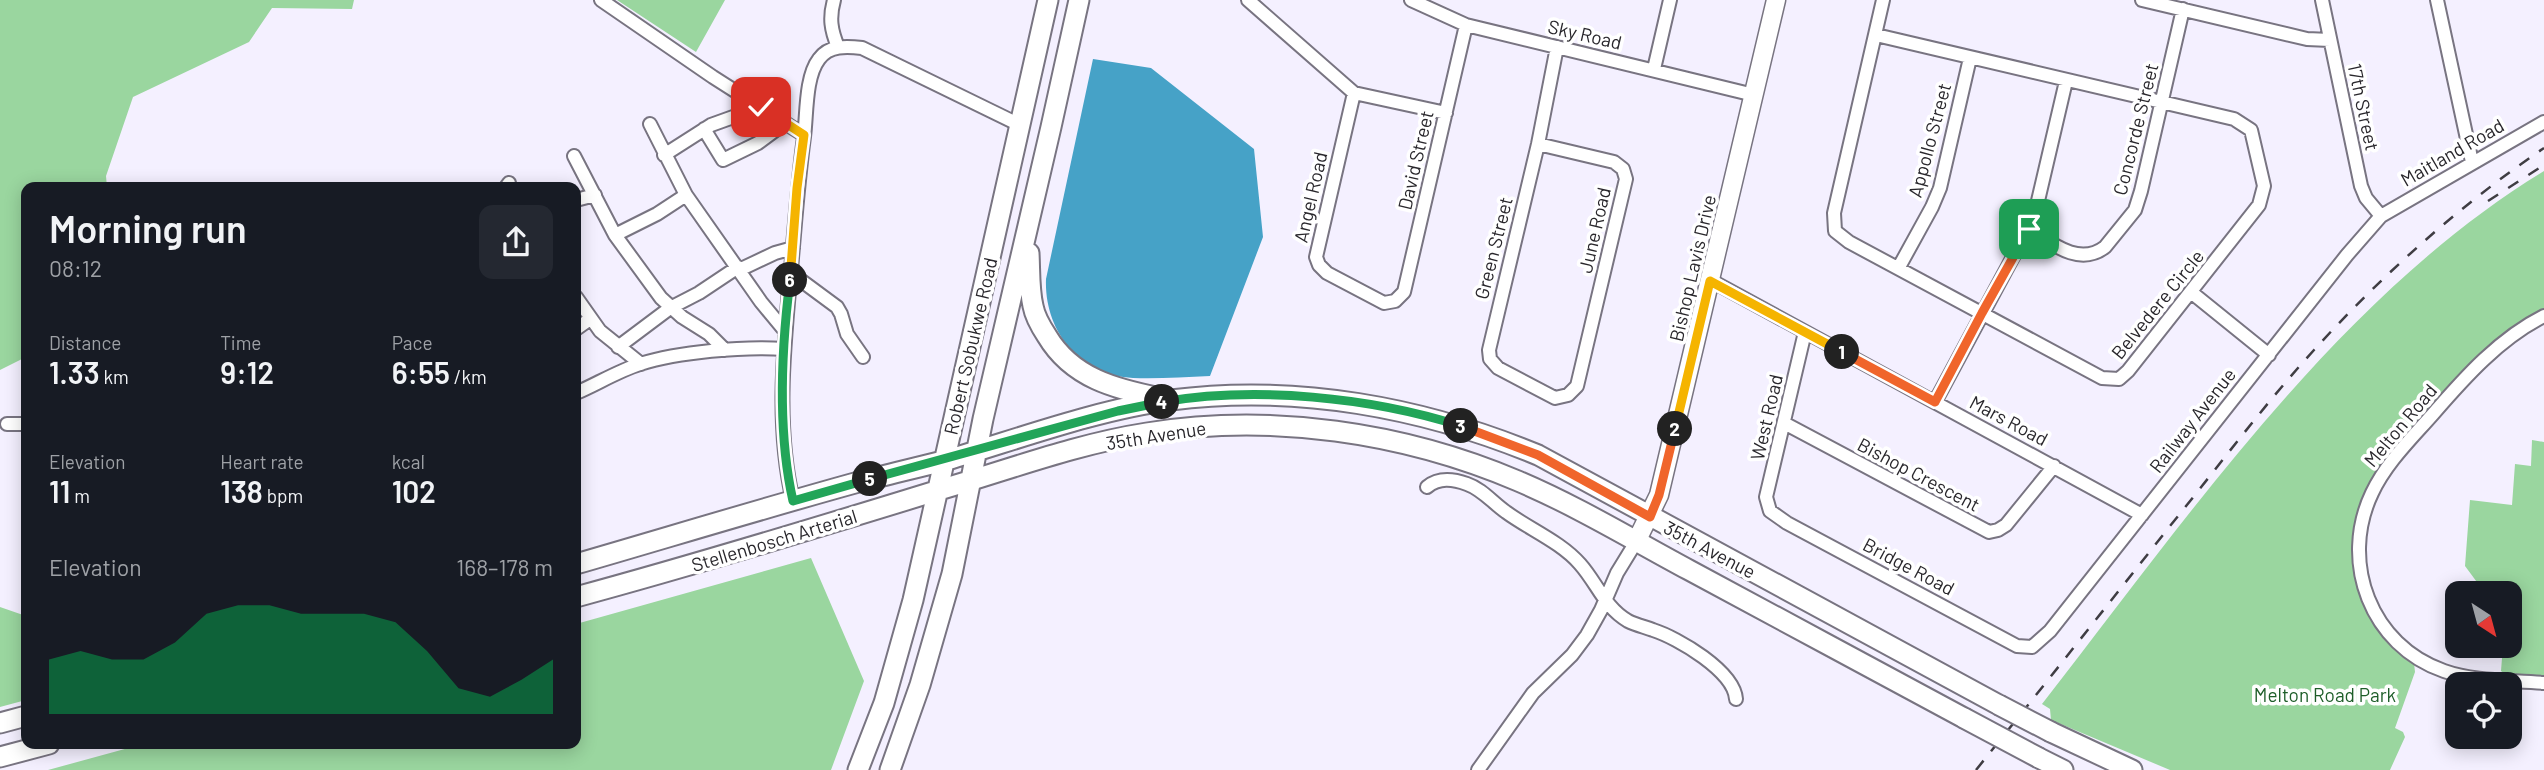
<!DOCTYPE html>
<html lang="en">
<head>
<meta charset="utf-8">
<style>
  :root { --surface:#171b24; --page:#242831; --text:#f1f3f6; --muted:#9ea1a6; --accent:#0b8043 }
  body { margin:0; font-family:Barlow,sans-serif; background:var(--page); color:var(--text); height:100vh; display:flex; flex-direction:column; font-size:26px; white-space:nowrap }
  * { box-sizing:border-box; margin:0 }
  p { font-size:23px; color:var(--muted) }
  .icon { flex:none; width:38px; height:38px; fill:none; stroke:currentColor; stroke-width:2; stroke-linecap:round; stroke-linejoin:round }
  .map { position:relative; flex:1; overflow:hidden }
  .side { position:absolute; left:21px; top:182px; width:560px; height:567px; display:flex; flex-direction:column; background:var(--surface); border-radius:14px; box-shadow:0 4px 18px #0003 }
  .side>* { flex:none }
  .needle { width:46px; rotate:144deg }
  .fabs { position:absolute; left:2445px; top:581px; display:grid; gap:14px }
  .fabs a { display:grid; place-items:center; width:77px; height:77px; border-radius:14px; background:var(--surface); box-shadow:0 4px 18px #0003; font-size:35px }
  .pin { position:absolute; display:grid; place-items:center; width:60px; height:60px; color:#fff; margin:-30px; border-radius:14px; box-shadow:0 4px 10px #0006 }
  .km { position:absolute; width:35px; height:35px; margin:-18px; border-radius:50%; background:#222; color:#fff; font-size:19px; line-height:35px; text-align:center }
  .round { display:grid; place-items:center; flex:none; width:74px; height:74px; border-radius:14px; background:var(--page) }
  .headline { display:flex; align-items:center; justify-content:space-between; height:119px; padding:0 28px }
  h1 { font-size:38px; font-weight:600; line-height:52px }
  .metrics { display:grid; grid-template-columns:repeat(3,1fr); gap:10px; height:119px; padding:7px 28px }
  .metrics div { display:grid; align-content:center }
  .metrics b { font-size:30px; font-weight:600 }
  .metrics small { font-size:19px; font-weight:400 }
  .metrics p { font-size:19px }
  .chart { height:196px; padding:14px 28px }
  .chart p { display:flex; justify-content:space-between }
  .chart svg { width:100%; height:126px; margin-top:7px; fill:var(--accent); opacity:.7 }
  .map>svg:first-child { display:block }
</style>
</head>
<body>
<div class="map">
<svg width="2544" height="770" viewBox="0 0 2544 770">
  <rect width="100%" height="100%" fill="#f4f0ff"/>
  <!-- green -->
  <path fill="#9ad69f" d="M 0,0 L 354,0 L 352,9 L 272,8 L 249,42 L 133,97 L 106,176 L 107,187 L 26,187 L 26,357 L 0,370 Z
    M 617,0 L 725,0 L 696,52 Z
    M 2544,171 L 2544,311 L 2533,316 L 2380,469 C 2335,533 2347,619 2414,663 L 2415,672 L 2395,728 L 2403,732 L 2405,737 L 2390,770 L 2170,770 L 2051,720 L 2050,709 L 2042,704 C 2187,518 2340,295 2544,171 Z
    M 2532,440 L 2544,442 L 2544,677 L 2505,674 L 2501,671 L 2502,658 L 2522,644 L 2510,626 L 2510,593 L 2485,593 L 2465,566 L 2470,500 L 2512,505 L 2515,464 L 2531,466 Z
    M 811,558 L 864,681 L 831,770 L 48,770 L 143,744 L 576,744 L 576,624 Z
    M 0,607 L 26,616 L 26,700 L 0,707 Z"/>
  <!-- water -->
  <path fill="#46a2c7" d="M 1093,59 L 1151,68 L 1254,149 L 1263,237 L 1210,376 C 1184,377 1158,379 1133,378 C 1080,376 1044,331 1046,279 Z"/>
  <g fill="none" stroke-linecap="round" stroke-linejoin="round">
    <defs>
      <path id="street" d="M 601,0 L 713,77 L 804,135
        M 834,0 C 829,18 831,30 838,47
        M 1248,0 L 1354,93 L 1446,113
        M 1411,0 L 1466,25 L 1754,95
        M 2142,0 L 2307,39 L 2330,40
        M 2322,0 L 2361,186 L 2366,198 L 2381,216
        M 2437,0 L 2472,162
        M 1876,35 L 2234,119 L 2251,130 L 2264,186 L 2259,205 L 2128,371 L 2119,379 L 2102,378 L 1849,242 L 1835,231 L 1834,213 L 1883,0
        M 1654,69 L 1670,0
        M 1354,93 L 1316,257 L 1319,265 L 1327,273 L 1384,303 L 1395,301 L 1404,292 L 1466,25
        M 650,124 L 686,195 L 761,302 L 785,331
        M 704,129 L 723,160 L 758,143 L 785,123
        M 1538,144 L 1614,162 L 1623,169 L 1626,179 L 1577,386 L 1568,395 L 1555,398 L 1498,368 L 1490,359 L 1489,350 L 1538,144 L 1557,47
        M 664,155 L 711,125 L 761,107
        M 574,156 L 615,235 L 661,298 L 682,317 L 709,334 L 725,350
        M 506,187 L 509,183
        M 576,200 L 595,195
        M 2029,229 C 2051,243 2079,267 2105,247 L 2135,210 L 2141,191 L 2183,9
        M 615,235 L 657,214 L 686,195
        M 1899,267 L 1932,207 L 1940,188 L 1970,58
        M 739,270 L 775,253 L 793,248
        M 791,273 L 837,307 L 841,314 L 847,334 L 863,357
        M 1710,280 L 2142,515
        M 2191,292 L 2269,355
        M 576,297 L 600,331 L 641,364
        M 2544,316 C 2500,338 2465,377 2433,414 C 2411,439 2386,463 2372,493 C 2339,562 2371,646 2444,671 C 2475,682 2511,680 2544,683
        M 576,329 L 590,319
        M 1805,332 L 1766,497 L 1770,511 L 1787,523 L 2017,646 L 2032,647 L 2050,631 L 2347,255 L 2381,216 L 2544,122
        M 618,347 L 670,308 L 699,293 L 738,267
        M 576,393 C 597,384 618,371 640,364 C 678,352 744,346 784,349
        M 1935,402 L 2034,218 L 2066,81
        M 1784,423 L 1989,532 L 1998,530 L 2006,525 L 2054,466
        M 7,424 L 26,424
        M 1427,487 C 1439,477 1453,479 1467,484 C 1482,489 1493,503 1506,512 C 1529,529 1561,542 1580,564 C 1597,583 1605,608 1628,621 C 1636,625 1645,627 1653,630 C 1678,638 1734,671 1736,699
        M 793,501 C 775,425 784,346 791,269 C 795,225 798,181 804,137 C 807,115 805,77 819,59 C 829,45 847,46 862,48 L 1020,125
        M 1478,770 L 1533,693 L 1572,655 L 1587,635 L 1601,610 L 1617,573 L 1636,542"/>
      <path id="secondary" d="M 1636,542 L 1659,495 L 1776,0"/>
      <path id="primary" d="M 1029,253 C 1030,270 1029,289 1033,306 C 1035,317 1041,327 1047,336 C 1072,378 1115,389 1161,398
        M 576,564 C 669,537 761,509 855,483 C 885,475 916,468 947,460 C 1018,439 1099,409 1171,400 C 1296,384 1422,407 1538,455 L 1999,705
        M 576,597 C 698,564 819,527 939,490 C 1008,470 1076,444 1147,433 C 1271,413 1403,432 1518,481 C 1577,506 1633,540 1689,570 C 1781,619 1872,669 1964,718
        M 0,723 L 26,716
        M 2051,732 L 2132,770
        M 0,757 L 49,744
        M 2039,758 L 2063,770
        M 858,770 L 884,703 L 913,600 L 1048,0
        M 890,770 L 920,685 L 952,574 L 983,419 L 1051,127 L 1079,0"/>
    </defs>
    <!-- street casing -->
    <use href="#street" stroke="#787481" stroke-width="16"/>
    <!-- secondary casing -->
    <use href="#secondary" stroke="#787481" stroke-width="21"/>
    <!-- primary casing -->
    <use href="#primary" stroke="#787481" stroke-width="23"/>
    <!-- street -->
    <use href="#street" stroke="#fff" stroke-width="12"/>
    <!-- secondary -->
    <use href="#secondary" stroke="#fff" stroke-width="18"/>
    <!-- primary -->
    <use href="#primary" stroke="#fff" stroke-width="19"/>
    <!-- rail -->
    <path stroke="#3f3d43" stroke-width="2.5" stroke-dasharray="12 12" stroke-linecap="butt" d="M 2488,201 L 2544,165
      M 1976,770 C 2041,689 2106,607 2170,526 C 2218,467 2263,406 2314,350 C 2382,275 2460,205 2544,148"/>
    <defs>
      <path id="primary-bridge" d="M 1999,705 L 2051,732
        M 1964,718 L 2039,758"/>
    </defs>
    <!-- primary-bridge casing -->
    <use href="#primary-bridge" stroke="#787481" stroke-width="23" stroke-linecap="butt"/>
    <!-- primary-bridge -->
    <use href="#primary-bridge" stroke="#fff" stroke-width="19"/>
  </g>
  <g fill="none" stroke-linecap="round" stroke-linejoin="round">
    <defs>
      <path id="split-1" d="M 1842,352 L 1935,402 L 1982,313 L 2029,229"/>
      <path id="split-2" d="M 1675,429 L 1710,281 L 1842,352"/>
      <path id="split-3" d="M 1461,426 L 1538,455 L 1650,517 L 1659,495 L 1675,429"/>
      <path id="split-4" d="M 1162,402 C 1256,386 1370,397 1461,426"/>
      <path id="split-5" d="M 870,479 L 1118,411 L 1162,402"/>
      <path id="split-6" d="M 790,280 C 781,352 777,430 793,501 L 870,479"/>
      <path id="split-7" d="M 761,107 L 804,135 L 797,188 L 790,280"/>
    </defs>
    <!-- split-1 casing -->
    <use href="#split-1" stroke="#fff" stroke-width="14"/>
    <!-- split-2 casing -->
    <use href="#split-2" stroke="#fff" stroke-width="14"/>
    <!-- split-3 casing -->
    <use href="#split-3" stroke="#fff" stroke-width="14"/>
    <!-- split-4 casing -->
    <use href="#split-4" stroke="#fff" stroke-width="14"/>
    <!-- split-5 casing -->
    <use href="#split-5" stroke="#fff" stroke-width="14"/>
    <!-- split-6 casing -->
    <use href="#split-6" stroke="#fff" stroke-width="14"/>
    <!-- split-7 casing -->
    <use href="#split-7" stroke="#fff" stroke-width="14"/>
    <!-- split-1 -->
    <use href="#split-1" stroke="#f0652b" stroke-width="9"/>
    <!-- split-2 -->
    <use href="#split-2" stroke="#f5b400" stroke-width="9"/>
    <!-- split-3 -->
    <use href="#split-3" stroke="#f0652b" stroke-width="9"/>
    <!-- split-4 -->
    <use href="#split-4" stroke="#22a559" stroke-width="9"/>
    <!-- split-5 -->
    <use href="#split-5" stroke="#22a559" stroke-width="9"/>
    <!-- split-6 -->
    <use href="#split-6" stroke="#22a559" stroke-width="9"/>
    <!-- split-7 -->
    <use href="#split-7" stroke="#f5b400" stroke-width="9"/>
  </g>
  <g text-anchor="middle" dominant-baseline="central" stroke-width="7" stroke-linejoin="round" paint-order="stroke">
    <!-- street labels -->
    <g font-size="19" fill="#29272c" stroke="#fff">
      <text transform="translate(1585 34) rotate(13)">Sky Road</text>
      <text transform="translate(2364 107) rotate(78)">17th Street</text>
      <text transform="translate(2135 129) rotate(-76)">Concorde Street</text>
      <text transform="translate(1929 140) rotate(-75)">Appollo Street</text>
      <text transform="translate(2452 152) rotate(-30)">Maitland Road</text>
      <text transform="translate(1415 160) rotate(-77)">David Street</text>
      <text transform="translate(1310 197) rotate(-77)">Angel Road</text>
      <text transform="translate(1594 230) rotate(-77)">June Road</text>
      <text transform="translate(1493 248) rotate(-76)">Green Street</text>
      <text transform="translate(1692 268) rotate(-77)">Bishop Lavis Drive</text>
      <text transform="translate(2157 304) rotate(-51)">Belvedere Circle</text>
      <text transform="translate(970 346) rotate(-77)">Robert Sobukwe Road</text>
      <text transform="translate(1766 417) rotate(-77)">West Road</text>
      <text transform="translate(2009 420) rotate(28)">Mars Road</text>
      <text transform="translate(2192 420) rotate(-52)">Railway Avenue</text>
      <text transform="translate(2400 425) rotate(-50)">Melton Road</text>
      <text transform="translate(1156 435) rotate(-9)">35th Avenue</text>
      <text transform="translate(1919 474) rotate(28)">Bishop Crescent</text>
      <text transform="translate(774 540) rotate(-17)">Stellenbosch Arterial</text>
      <text transform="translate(1710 549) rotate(28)">35th Avenue</text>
      <text transform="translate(1909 566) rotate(28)">Bridge Road</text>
    </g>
    <!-- park labels -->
    <g font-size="19" fill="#1e5e29" stroke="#fff">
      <text x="2325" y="694">Melton Road Park</text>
    </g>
  </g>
</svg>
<div class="fabs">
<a><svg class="needle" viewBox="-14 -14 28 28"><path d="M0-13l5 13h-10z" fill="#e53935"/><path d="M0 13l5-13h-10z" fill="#9ea1a6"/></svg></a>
<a><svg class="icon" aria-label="locate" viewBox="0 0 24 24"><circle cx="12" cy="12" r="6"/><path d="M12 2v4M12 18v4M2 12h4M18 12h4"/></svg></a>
</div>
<div class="pin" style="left:2029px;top:229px;background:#1e9e55"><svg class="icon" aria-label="arrive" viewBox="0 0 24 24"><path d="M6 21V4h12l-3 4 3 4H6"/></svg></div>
<div class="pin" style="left:761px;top:107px;background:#d93025"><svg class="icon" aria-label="check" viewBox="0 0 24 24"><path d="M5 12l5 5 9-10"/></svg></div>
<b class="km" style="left:1842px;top:352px">1</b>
<b class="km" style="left:1675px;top:429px">2</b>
<b class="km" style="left:1461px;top:426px">3</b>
<b class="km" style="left:1162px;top:402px">4</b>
<b class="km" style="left:870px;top:479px">5</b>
<b class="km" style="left:790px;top:280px">6</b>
<section class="side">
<div class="headline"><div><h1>Morning run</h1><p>08:12</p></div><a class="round"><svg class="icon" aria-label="share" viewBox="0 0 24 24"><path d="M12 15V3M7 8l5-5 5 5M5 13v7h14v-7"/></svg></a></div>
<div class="metrics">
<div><p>Distance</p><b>1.33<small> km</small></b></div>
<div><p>Time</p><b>9:12</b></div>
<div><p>Pace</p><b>6:55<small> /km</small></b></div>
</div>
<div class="metrics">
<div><p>Elevation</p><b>11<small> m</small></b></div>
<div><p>Heart rate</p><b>138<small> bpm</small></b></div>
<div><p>kcal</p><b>102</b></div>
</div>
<div class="chart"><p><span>Elevation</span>168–178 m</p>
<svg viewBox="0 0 160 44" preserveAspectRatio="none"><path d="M0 44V25L10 22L20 25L30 25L40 19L50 9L60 6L70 6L80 9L90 9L100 9L110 12L120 22L130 35L140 38L150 32L160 25V44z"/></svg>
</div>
</section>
</div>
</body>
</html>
